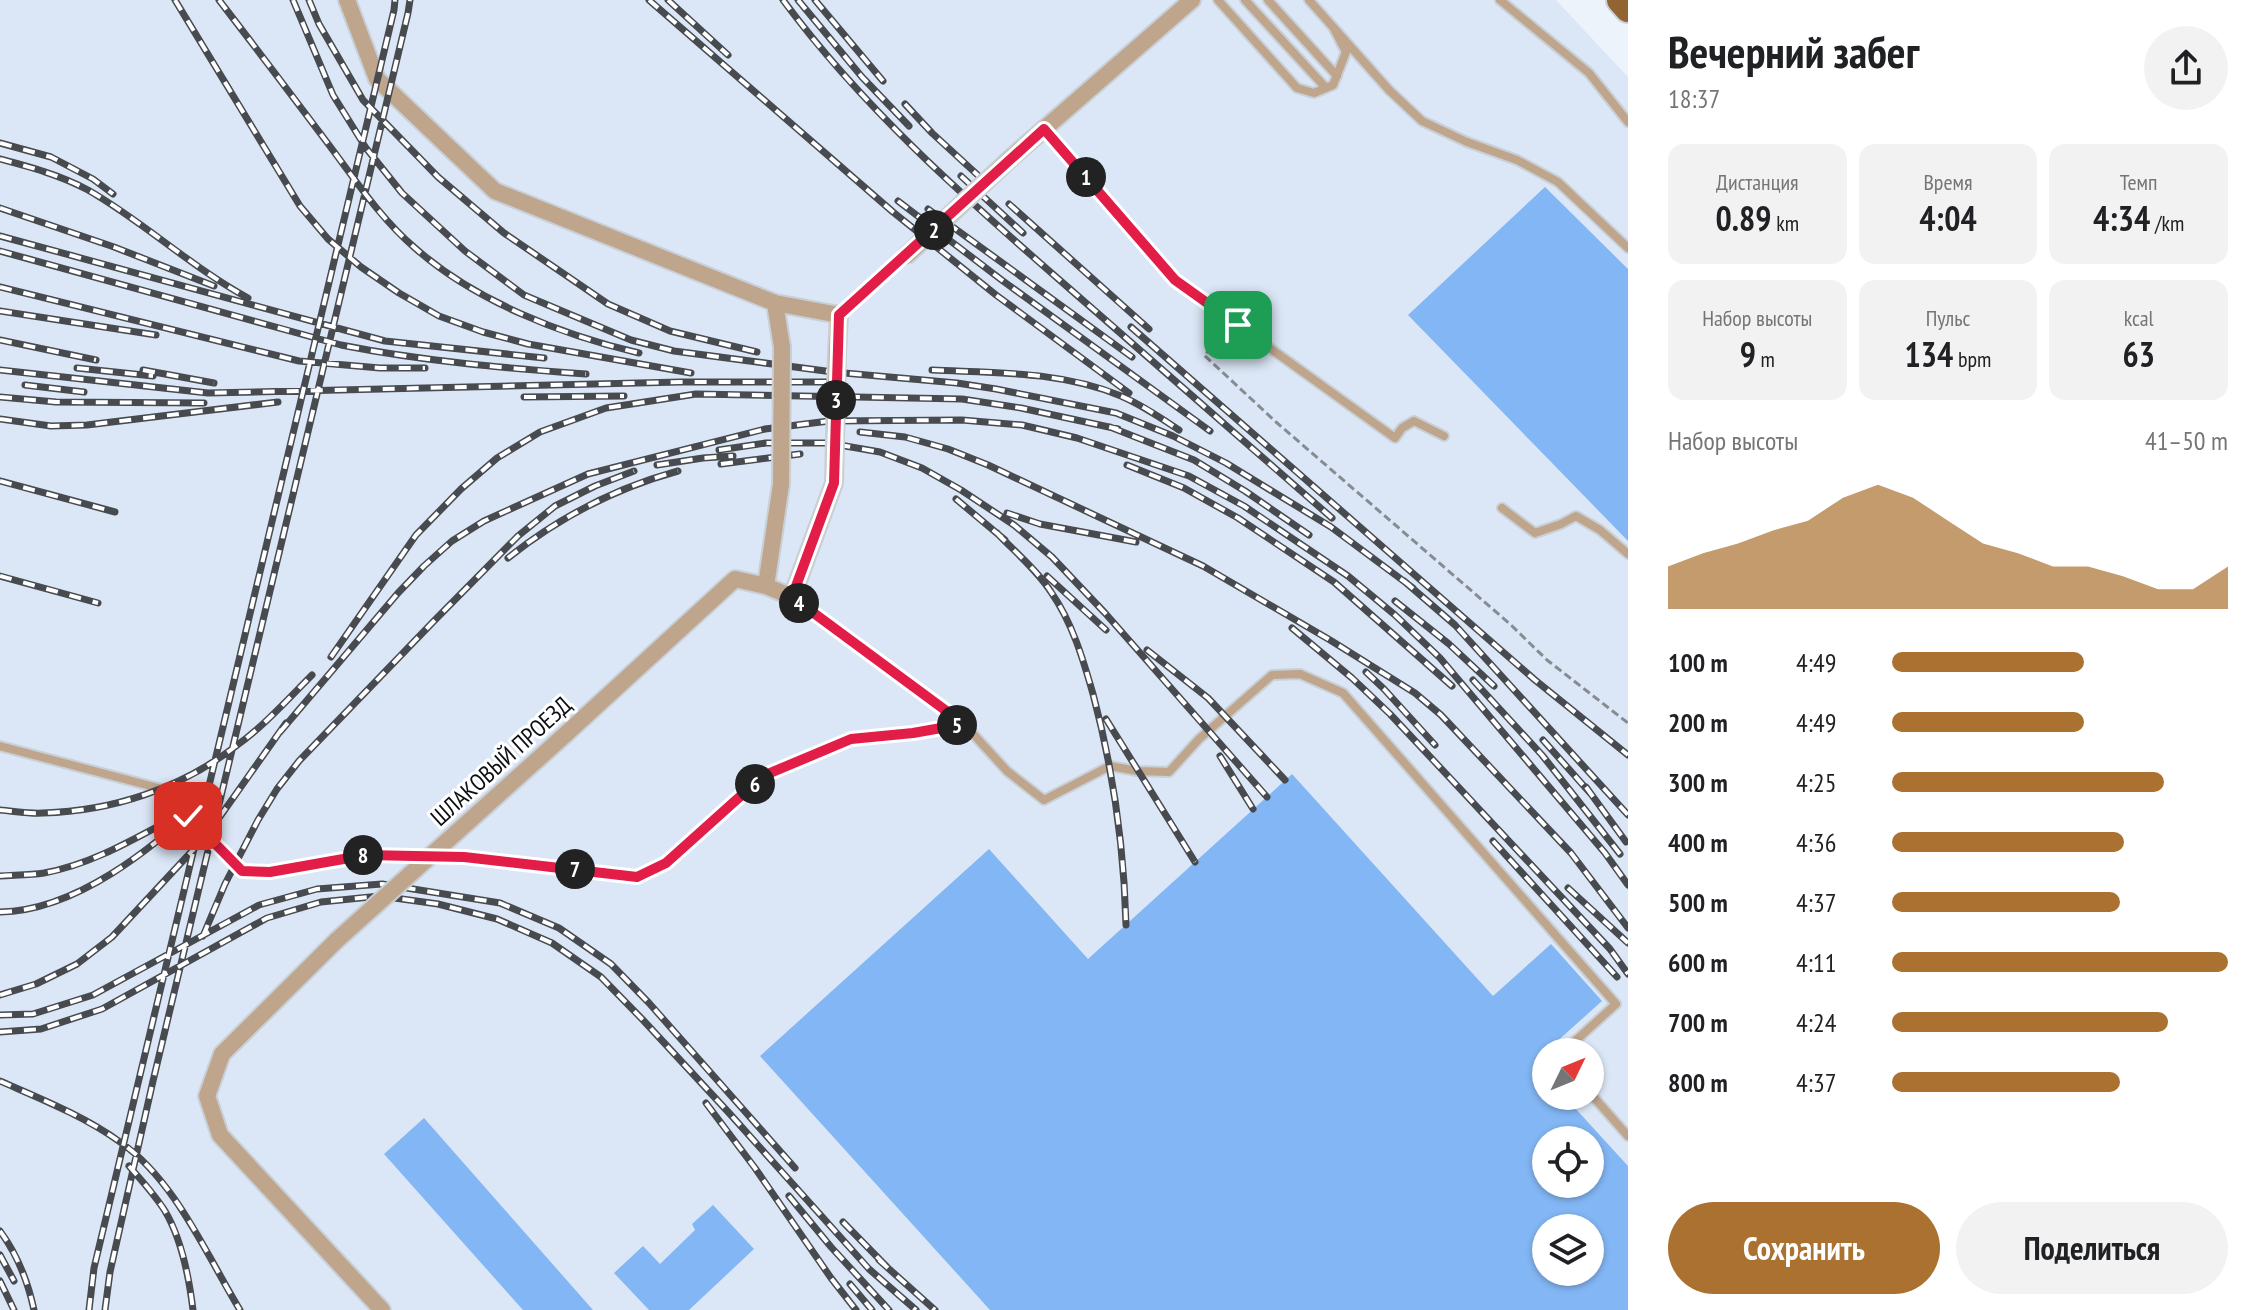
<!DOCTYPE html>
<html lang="ru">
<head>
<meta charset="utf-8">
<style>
  :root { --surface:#fff; --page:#f2f2f2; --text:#202124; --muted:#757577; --accent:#aa7130 }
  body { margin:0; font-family:"PT Sans Narrow",sans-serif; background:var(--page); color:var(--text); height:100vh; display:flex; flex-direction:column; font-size:30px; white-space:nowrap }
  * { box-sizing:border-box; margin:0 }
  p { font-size:26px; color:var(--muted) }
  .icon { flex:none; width:44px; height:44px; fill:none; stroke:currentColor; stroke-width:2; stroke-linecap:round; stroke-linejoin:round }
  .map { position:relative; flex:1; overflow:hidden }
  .drawer { display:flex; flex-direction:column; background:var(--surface); width:640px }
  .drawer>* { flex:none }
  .needle { width:52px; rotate:47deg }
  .controls { position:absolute; left:1532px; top:1038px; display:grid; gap:16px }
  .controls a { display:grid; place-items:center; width:72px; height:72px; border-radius:50%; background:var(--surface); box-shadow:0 2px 6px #0004; font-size:40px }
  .pin { position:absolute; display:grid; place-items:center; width:68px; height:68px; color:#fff; margin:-34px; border-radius:16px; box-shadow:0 4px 12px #0006 }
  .km { position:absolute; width:40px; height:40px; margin:-20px; border-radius:50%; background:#222; color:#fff; font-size:22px; line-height:40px; text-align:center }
  .round { display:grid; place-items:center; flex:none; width:84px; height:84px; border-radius:42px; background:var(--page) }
  .head { display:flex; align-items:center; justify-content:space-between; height:136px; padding:0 40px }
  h1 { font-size:44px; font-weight:800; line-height:60px }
  .figures { display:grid; grid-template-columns:repeat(3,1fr); gap:12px; height:136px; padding:8px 40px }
  .figures div { display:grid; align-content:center; border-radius:16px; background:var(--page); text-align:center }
  .figures b { font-size:34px; font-weight:800 }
  .figures small { font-size:22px; font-weight:400 }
  .figures p { font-size:22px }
  .chart { height:224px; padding:16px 40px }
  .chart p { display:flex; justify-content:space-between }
  .chart svg { width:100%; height:144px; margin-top:8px; fill:var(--accent); opacity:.7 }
  .primary-button { display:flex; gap:16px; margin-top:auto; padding:16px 40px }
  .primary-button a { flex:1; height:92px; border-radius:48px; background:var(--accent); color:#fff; font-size:32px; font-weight:800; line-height:92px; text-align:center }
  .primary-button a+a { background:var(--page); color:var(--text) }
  ul { padding:0 40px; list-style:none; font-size:26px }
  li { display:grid; grid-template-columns:128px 96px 1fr; align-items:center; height:60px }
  li i { height:20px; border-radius:10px; background:var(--accent) }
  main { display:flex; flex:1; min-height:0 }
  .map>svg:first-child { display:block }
</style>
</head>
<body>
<main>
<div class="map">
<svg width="1628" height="1310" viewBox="0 0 1628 1310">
  <rect width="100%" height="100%" fill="#ecf3fb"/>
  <!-- built -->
  <path fill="#dbe7f6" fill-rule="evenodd" d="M 0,0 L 1556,0 L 1628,77 L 1628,1310 L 0,1310 ZM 1546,1052 L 1590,1052 L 1590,1096 L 1546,1096 ZM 1546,1140 L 1590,1140 L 1590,1184 L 1546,1184 ZM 1546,1228 L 1590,1228 L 1590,1272 L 1546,1272 Z"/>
  <!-- building -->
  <path fill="#83b6f4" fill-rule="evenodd" d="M 1545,187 L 1628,269 L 1628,541 L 1408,315 Z
    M 1292,774 L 1493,996 L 1551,944 L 1602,1001 L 1534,1062 L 1546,1076 L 1546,1096 L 1564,1096 L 1628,1166 L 1628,1310 L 990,1310 L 760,1056 L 989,849 L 1088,959 ZM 1546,1140 L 1590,1140 L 1590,1184 L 1546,1184 ZM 1546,1228 L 1590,1228 L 1590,1272 L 1546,1272 Z
    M 424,1118 L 497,1201 L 593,1310 L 523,1310 L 384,1154 Z
    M 713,1205 L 754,1249 L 689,1310 L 649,1310 L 614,1273 L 643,1246 L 660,1264 L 695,1230 L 692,1224 Z"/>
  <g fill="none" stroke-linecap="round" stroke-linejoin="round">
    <defs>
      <path id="lane" d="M 1218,0 L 1297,88 L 1314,93 L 1333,85 L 1346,52 L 1333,27 L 1309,0
        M 1245,0 L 1326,88
        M 1268,0 L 1337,76
        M 1500,0 L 1589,73 L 1628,122
        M 1333,27 L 1389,90 L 1422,121 L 1467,142 L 1517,160 L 1558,182 L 1628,248
        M 1044,129 L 1175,280 L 1395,438 L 1402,428 L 1414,421 L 1444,436
        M 839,314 L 905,257
        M 1502,508 L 1535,533 L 1561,524 L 1576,516 L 1600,530 L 1628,554
        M 964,724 L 1007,771 L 1044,800 L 1110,766 L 1137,771 L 1169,772 L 1199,739 L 1272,675 L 1300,674 L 1343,693 L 1616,1004 L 1563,1052
        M 0,746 L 162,789 L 242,871 L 270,872 L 366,855 L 464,857 L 637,877 L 666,863 L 763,776 L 851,739 L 913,733 L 964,724 L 792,597
        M 1590,1093 L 1628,1136"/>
      <path id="street" d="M 347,0 L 377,79 L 495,191 L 775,303 L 839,315 L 837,353
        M 1012,157 L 1192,0
        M 775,303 L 782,347
        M 766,586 L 781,484
        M 567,733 L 735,579 L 766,586 L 792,597 L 834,483
        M 337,940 L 222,1054 L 207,1096 L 220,1135 L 382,1310"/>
      <path id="primary" d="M 1620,0 L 1628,9"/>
    </defs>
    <!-- lane casing -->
    <use href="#lane" stroke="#c8cfd6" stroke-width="12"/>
    <!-- street casing -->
    <use href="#street" stroke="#c8cfd6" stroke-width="20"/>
    <!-- primary casing -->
    <use href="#primary" stroke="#c8cfd6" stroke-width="30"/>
    <!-- path -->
    <path stroke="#878c92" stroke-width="3" stroke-dasharray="8 4" stroke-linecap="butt" d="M 1230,332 L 1204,355 L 1276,422 L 1510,624 L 1547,660 L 1628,723"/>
    <!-- lane -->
    <use href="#lane" stroke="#bfa58b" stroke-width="8"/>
    <!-- street -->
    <use href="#street" stroke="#bfa58b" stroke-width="16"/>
    <!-- primary -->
    <use href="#primary" stroke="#916431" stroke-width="26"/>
    <defs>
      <path id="rail" d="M 175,0 L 300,206 L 328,239 L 361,267 L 399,293 L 439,316 L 483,332 L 528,344 L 691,373
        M 219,0 C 256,48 293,97 329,145 C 356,181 381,219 415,248 C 475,301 562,335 639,353
        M 293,0 L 333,95 L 366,148 L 402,193 L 465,251 L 524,295 L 631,340 L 674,351 L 833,372 L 957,383 L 996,389 L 1116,413 L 1173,436 L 1226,463 L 1331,527 L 1413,588
        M 309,0 L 319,24 L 363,100 L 438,177 L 504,233 L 608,304 L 670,331 L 757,352
        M 649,0 L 893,212 L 996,295 L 1129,393
        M 668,0 L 728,55
        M 783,0 C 862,107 963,196 1063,283 C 1153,361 1242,440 1332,518
        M 798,0 L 862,77 L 909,126
        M 815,0 L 883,81
        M 905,104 L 932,133 L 982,179
        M 0,143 L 51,157 L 93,179 L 113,194
        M 0,159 C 30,167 60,175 88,190 C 144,222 191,267 248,298
        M 961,176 L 1023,233
        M 898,201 L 1003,281 L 1210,431
        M 1009,204 L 1149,329
        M 0,208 L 114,247 L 214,286
        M 928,209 L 1132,357
        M 0,236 L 385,341 L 544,358
        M 0,251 L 341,345 C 422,361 504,368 586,374
        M 0,287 L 299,361 L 380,368 L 425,368
        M 0,311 L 156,335
        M 1131,327 L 1535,680 L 1628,755
        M 0,340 L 96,360
        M 77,368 L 153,376
        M 0,370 L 208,393 L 681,382 L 841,382
        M 143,370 L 214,383
        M 932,370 C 995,373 1061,371 1121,396 C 1142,405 1161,418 1179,430
        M 25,385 L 84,392
        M 0,397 L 56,402 L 204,403
        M 524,397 L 624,396
        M 0,419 L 51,426 L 87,425 L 278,402
        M 1110,427 L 1194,460 L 1245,491 L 1309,535
        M 860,432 L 905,437 L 948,449 L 988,465 L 1203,566 L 1330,640 L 1415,693 L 1441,715 L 1571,853 L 1628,928
        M 719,450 L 766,443 L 828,443 L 880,452 L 922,468 L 961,490 L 1014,525 L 1052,557 L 1105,613 L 1267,797
        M 721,464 L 800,454
        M 657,465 L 703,458 L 733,456
        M 1127,465 L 1184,488 L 1238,518 L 1334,582 L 1452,686
        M 0,481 L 115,512
        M 956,499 L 1005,540
        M 1007,513 L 1040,524 L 1136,542
        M 997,533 C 1015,552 1037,570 1051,592 C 1072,622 1083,659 1093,694 C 1113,769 1124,847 1126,925
        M 508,558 C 558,518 616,488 678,471
        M 0,576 L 98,603
        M 1047,576 L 1106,630
        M 1404,581 L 1455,625 L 1628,815
        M 1395,601 L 1449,644 L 1494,686
        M 1292,628 L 1352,678 L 1390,714 L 1610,949 L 1628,974
        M 1147,650 L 1208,698 L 1285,780
        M 331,657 L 416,535 L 461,489 L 497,458 L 540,432 L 606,408 L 696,394 L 962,399 L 1021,408 L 1118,429
        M 1366,672 L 1384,689 L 1435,745
        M 1473,680 L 1542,755 L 1620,854
        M 1106,719 L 1195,862
        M 280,732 L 398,593 L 424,566 L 452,541 L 484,521 L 588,474 L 765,429 L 829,421 L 962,420 L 1022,425 L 1077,438 L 1189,476 L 1244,506 L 1348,576 L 1395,615 L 1440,658 L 1605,853 L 1628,885
        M 1543,740 L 1591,794
        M 1220,756 L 1253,809
        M 1586,787 L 1626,842
        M 0,810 C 14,811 29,814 43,813 C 112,811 180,789 236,746 C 264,726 288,699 312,675
        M 1493,841 L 1617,977
        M 0,876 C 15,875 30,875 44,873 C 88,865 127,843 166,822
        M 1568,888 L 1628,943
        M 0,912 C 76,911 153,848 206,799
        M 203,936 L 225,884 L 258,820 L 277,789 L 299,761 L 432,623 L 518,536 L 555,506 L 595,486 L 634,471
        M 0,995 L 36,984 L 77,964 L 112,937 L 207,835 L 286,723
        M 0,1015 L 33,1014 L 93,995 L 259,905 L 317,889 L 382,884 L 500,903 L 559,928 L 611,964 L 649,1003 L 795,1168
        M 0,1032 L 41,1029 L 102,1009 L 267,918 L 321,902 L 380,896 L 438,904 L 497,919 L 552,943 L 601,977 L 643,1020 L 730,1114 L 869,1269 L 916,1310
        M 0,1081 C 41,1099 84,1116 120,1142 C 175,1180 206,1254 240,1310
        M 706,1103 L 755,1168 L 831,1278 L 856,1310
        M 129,1166 C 141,1180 155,1195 165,1211 C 182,1240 189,1277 193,1310
        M 789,1196 L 831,1247 L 889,1310
        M 843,1222 L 887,1267
        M 0,1231 C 17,1254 28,1282 34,1310
        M 0,1255 L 14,1281
        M 879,1260 L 935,1310
        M 0,1281 L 14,1310
        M 850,1284 L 872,1310
        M 89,1310 L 94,1268 L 394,10 L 395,0
        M 105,1310 L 110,1272 L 153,1081 L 408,13 L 410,0"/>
    </defs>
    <!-- rail casing -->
    <use href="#rail" stroke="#474a4f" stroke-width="7"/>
    <!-- rail -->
    <use href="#rail" stroke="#fff" stroke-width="4" stroke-dasharray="12" stroke-linecap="butt"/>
    <defs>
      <path id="street-bridge" d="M 905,257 L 1012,157
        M 834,483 L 837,353
        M 781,484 L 782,347
        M 337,940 L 567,733"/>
    </defs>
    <!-- street-bridge casing -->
    <use href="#street-bridge" stroke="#c8cfd6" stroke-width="20" stroke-linecap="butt"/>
    <!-- street-bridge -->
    <use href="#street-bridge" stroke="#bfa58b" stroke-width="16"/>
  </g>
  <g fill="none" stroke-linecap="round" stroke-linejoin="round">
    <defs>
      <path id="route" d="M 188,816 L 242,871 L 270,872 L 366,855 L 464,857 L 637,877 L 666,863 L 763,776 L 851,739 L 913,733 L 964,724 L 792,597 L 834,483 L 839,315 L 1044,129 L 1175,280 L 1238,325"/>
    </defs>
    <!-- route casing -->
    <use href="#route" stroke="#fff" stroke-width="16"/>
    <!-- route -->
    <use href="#route" stroke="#e11d48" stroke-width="10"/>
  </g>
  <g text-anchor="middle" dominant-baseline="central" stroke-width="6" stroke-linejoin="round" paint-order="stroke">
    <!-- street labels -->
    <g font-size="24" fill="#0d0f12" stroke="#fff">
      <text transform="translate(501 761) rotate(-42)">ШЛАКОВЫЙ ПРОЕЗД</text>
    </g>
  </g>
</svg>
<div class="controls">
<a><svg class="needle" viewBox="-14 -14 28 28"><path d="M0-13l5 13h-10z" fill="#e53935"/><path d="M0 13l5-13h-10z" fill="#757577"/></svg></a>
<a><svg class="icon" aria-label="locate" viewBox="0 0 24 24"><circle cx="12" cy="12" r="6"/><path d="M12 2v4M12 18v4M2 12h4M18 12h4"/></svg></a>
<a><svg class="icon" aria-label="layers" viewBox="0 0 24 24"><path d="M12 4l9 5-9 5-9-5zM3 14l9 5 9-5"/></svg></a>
</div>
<div class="pin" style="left:1238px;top:325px;background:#1e9e55"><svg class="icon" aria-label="arrive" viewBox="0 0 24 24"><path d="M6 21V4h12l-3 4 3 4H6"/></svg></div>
<div class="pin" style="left:188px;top:816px;background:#d93025"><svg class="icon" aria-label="check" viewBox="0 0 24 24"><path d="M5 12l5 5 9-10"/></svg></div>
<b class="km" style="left:1086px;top:177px">1</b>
<b class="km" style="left:934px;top:230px">2</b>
<b class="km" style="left:836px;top:400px">3</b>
<b class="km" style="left:799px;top:603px">4</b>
<b class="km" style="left:957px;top:725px">5</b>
<b class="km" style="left:755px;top:784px">6</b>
<b class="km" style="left:575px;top:869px">7</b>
<b class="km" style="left:363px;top:855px">8</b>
</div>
<section class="drawer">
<div class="head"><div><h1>Вечерний забег</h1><p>18:37</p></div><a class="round"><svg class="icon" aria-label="share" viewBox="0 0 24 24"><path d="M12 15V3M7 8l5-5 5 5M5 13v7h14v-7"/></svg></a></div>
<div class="figures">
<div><p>Дистанция</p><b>0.89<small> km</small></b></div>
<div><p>Время</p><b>4:04</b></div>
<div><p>Темп</p><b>4:34<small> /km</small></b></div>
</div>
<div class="figures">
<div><p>Набор высоты</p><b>9<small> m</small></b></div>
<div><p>Пульс</p><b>134<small> bpm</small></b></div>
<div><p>kcal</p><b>63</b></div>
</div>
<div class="chart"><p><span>Набор высоты</span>41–50 m</p>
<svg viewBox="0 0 160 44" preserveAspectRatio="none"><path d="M0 44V31L10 27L20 24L30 20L40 17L50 10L60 6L70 10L80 17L90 24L100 27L110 31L120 31L130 34L140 38L150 38L160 31V44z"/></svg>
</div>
<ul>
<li><b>100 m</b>4:49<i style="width:57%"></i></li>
<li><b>200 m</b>4:49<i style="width:57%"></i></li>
<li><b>300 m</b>4:25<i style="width:81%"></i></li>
<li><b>400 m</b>4:36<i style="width:69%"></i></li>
<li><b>500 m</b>4:37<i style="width:68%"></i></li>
<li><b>600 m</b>4:11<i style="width:100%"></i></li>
<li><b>700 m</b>4:24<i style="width:82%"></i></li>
<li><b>800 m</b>4:37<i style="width:68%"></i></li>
</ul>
<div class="primary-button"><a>Сохранить</a><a>Поделиться</a></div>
</section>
</main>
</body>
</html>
